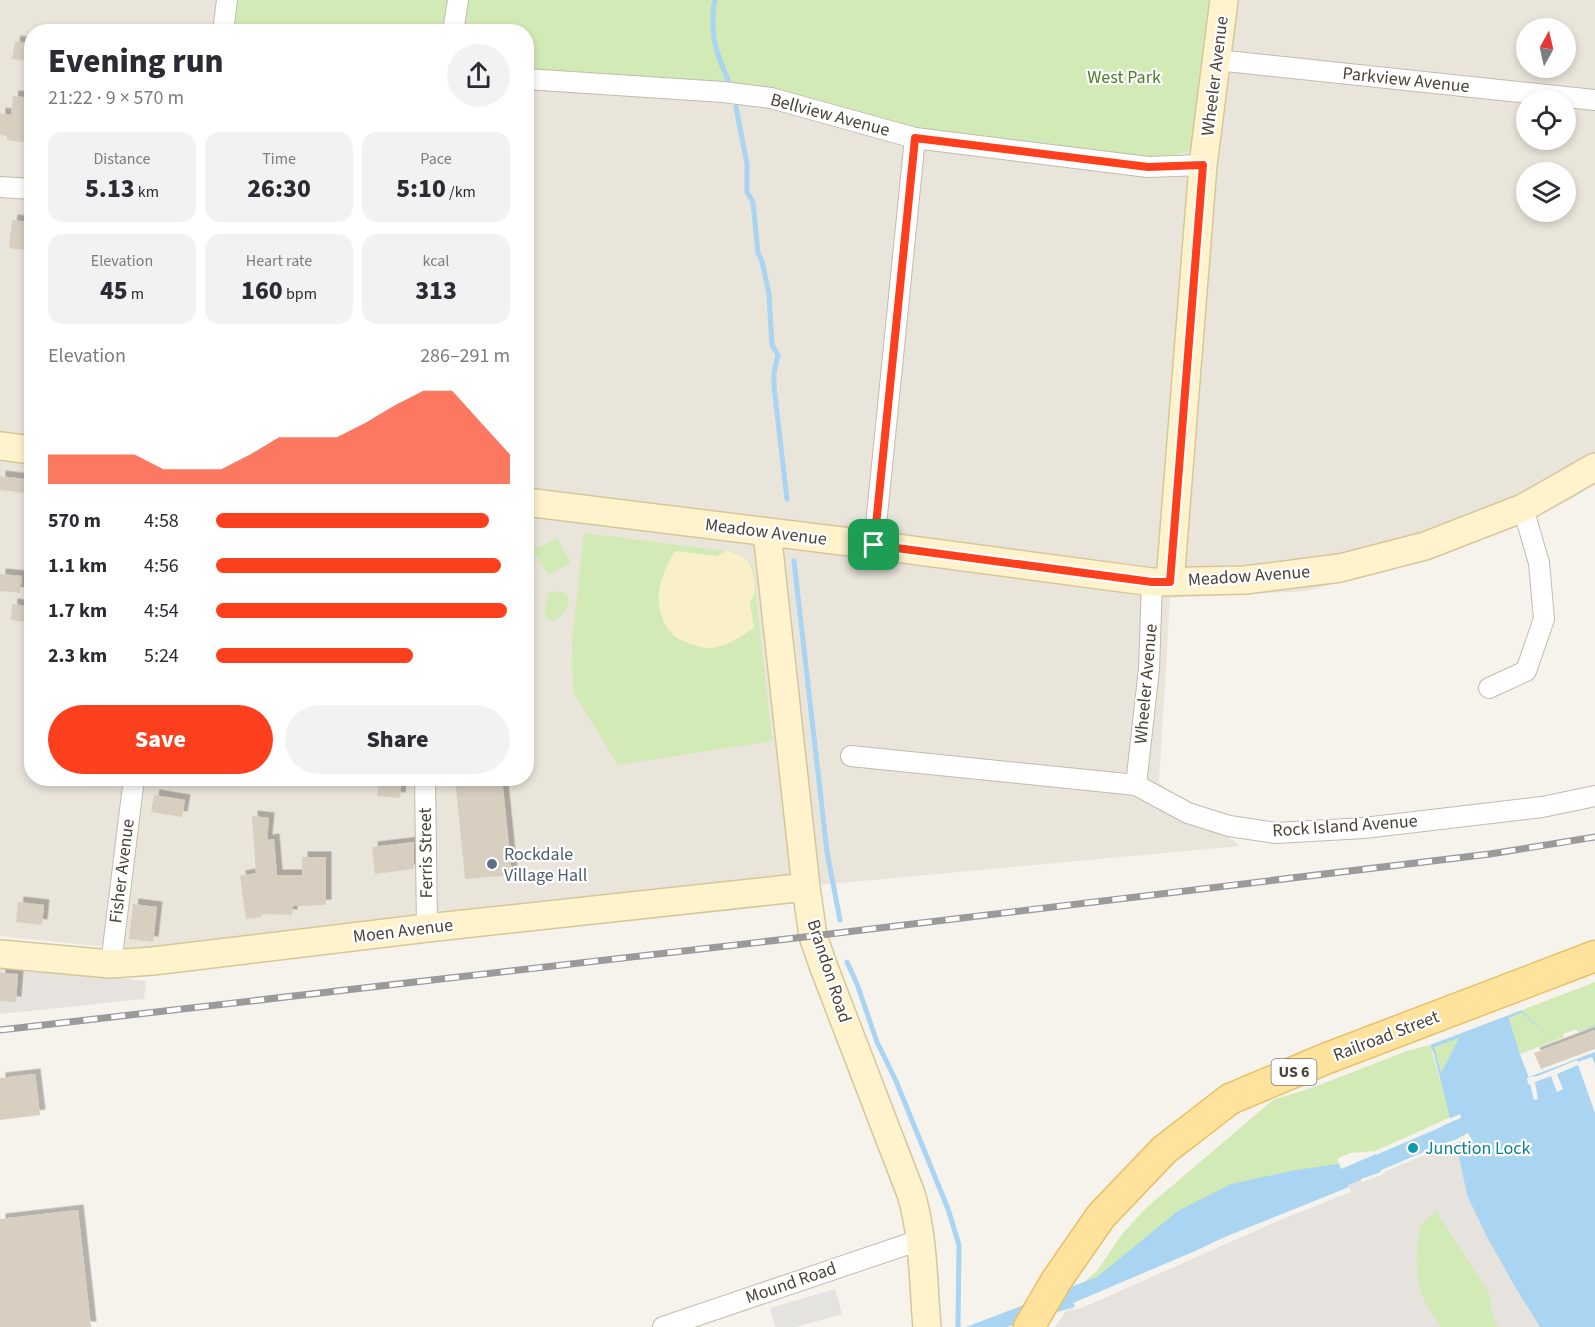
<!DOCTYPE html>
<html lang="en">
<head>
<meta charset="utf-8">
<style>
  :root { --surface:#fff; --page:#f2f2f3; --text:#2b2b33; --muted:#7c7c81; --accent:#fc3f1d }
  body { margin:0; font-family:"Source Sans 3",sans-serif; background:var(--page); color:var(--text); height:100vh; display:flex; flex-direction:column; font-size:22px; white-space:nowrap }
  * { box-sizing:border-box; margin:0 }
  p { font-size:20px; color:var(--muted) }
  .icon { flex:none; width:33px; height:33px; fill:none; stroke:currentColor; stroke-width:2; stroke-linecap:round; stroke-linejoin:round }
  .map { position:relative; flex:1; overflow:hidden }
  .side { position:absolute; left:24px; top:24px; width:510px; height:762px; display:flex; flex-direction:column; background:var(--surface); border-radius:24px; box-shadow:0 3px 9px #0003 }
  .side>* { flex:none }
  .needle { width:39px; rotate:8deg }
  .controls { position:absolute; left:1516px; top:18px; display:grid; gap:12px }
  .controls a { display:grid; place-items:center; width:60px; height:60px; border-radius:50%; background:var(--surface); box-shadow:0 3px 9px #0003; font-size:30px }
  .pin { position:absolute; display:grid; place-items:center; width:51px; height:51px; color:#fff; margin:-26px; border-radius:12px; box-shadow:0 3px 9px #0006 }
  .round { display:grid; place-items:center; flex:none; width:63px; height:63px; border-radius:32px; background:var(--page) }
  .head { display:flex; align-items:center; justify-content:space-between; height:102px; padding:0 24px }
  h1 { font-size:33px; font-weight:800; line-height:45px }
  .stats { display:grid; grid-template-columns:repeat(3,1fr); gap:9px; height:102px; padding:6px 24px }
  .stats div { display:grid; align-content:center; border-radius:15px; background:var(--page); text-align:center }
  .stats b { font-size:26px; font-weight:800 }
  .stats small { font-size:16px; font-weight:400 }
  .stats p { font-size:16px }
  .chart { height:168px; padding:12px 24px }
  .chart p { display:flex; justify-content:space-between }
  .chart svg { width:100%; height:108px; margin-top:6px; fill:var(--accent); opacity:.7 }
  .action { display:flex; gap:12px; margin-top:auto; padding:12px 24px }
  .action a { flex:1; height:69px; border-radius:36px; background:var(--accent); color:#fff; font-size:24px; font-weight:800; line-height:69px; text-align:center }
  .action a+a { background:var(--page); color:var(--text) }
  ul { padding:0 24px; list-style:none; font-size:20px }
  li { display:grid; grid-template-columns:96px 72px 1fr; align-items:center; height:45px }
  li i { height:15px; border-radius:8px; background:var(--accent) }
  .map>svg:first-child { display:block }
</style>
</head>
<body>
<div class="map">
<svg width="1595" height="1327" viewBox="0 0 1595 1327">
  <defs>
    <filter id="shadow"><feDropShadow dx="5.5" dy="-5.5" stdDeviation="0" flood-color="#0004"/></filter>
  </defs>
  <rect width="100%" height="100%" fill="#f6f3ec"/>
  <!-- residential -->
  <path fill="#eae5da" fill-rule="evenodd" d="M 0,0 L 237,0 L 233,31 L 32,32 L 32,778 L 526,778 L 527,76 L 1160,158 L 1194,150 L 1236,0 L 1595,0 L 1595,483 L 1572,499 L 1434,557 L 1307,591 L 1170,598 L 1159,783 L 1240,846 L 126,949 L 0,936 ZM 1527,28 L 1566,28 L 1566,68 L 1527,68 ZM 1527,100 L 1566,100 L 1566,140 L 1527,140 ZM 1527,172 L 1566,172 L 1566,212 L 1527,212 Z"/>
  <!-- industrial -->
  <path fill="#e6e2dd" d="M 0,966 L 146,981 L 144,999 L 0,1014 Z
    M 1455,1140 L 1467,1195 L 1535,1319 L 1540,1327 L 1055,1327 L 1066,1311 L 1075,1306 L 1348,1185 L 1448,1142 Z"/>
  <!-- green -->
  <path fill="#d2eab5" d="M 237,0 L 1210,0 L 1194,150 L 1160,158 L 926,132 L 873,116 L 527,76 L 526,32 L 233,32 Z
    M 584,533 L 734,552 L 745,557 L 753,566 L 772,741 L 618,765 L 573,692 L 572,641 Z
    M 557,538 L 571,563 L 548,575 L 533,550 Z
    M 558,591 L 567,594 C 568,597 569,602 568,604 C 567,614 548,631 545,613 C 544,607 547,599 548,593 Z
    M 1595,982 L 1595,1025 L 1520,1054 L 1509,1017 L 1522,1011 L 1536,1024 L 1522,1010 Z
    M 1460,1037 L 1441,1074 L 1433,1047 Z
    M 1430,1045 L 1451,1117 L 1375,1151 L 1350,1153 L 1337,1159 L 1341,1169 L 1323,1200 L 1084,1282 L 1097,1271 L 1122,1234 L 1146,1208 L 1273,1100 L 1314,1087 L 1407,1051 Z
    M 1436,1211 L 1490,1295 L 1491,1310 L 1498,1327 L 1441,1327 C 1436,1318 1428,1309 1424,1299 C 1413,1276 1417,1249 1420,1225 Z"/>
  <!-- sand -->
  <path fill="#f9efc9" d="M 675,551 L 717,556 L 725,551 C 745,554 752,560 754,579 C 755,591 756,592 750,603 L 754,628 C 741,636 727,647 711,648 C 701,649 679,641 672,634 C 661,622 656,601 660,585 C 663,573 669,562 675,551 Z"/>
  <!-- parking -->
  <path fill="#e5e3e0" d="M 835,1289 L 842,1314 L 796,1327 L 775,1327 L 770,1308 Z"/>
  <!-- water -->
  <path fill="#a9d4f2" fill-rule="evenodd" d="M 1522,1010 L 1553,1042 L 1595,1025 L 1595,1327 L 1540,1327 L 1514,1285 L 1486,1235 L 1467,1195 L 1456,1143 L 1448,1142 L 1381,1170 L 1381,1172 L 1348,1185 L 1350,1189 L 1081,1305 L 1007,1327 L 966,1327 L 1097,1277 L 1178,1211 L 1231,1184 L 1296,1170 L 1339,1164 L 1341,1169 L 1451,1122 L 1434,1054 L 1430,1045 ZM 1522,1012 L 1552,1041 L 1552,1042 L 1520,1054 L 1509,1018 ZM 1459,1038 L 1441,1073 L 1434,1047 Z"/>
  <!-- pier -->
  <path fill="#f6f3ec" d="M 1595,1026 L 1595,1052 L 1529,1077 L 1538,1076 L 1577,1060 L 1578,1062 L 1592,1057 L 1595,1065 L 1595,1113 L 1578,1065 L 1557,1074 L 1563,1089 L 1557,1092 L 1551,1076 L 1535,1082 L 1538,1099 L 1534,1100 L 1530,1084 L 1528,1084 L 1527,1078 L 1529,1078 L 1520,1054 L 1564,1037 L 1563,1034 L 1576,1029 L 1578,1032 Z
    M 1460,1114 L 1461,1118 L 1443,1125 L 1441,1127 L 1376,1155 L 1375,1151 L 1378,1151 L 1439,1125 L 1442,1122 Z
    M 1468,1133 L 1472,1140 L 1471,1141 L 1461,1145 L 1460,1142 L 1448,1145 L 1384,1172 L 1382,1175 L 1362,1182 L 1361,1179 L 1381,1172 L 1380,1171 L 1448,1142 L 1455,1140 Z
    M 1349,1187 L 1351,1192 L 1280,1220 L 1082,1308 L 1072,1310 L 1075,1306 L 1073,1303 L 1195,1251 L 1227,1236 Z"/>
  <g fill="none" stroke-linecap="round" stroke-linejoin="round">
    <!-- stream -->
    <path stroke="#a9d4f2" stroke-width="5" d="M 715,0 C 713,6 713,12 713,19 C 712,46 721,63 731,87
      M 736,107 L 747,164 L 747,192 L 753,202 L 758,253 L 762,261 L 769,294 L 772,345 L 778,355 L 774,372 L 774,387 L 787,499
      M 794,561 L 827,852 L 840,920
      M 847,962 L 857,984 L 877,1042 L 896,1081 L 948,1209 L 959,1245 L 958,1327"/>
  </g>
  <!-- building -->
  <path fill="#d8cfc1" filter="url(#shadow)" d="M 15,41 L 32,44 L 30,61 L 12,59 Z
    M 13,96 L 32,98 L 30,143 L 7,140 L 7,136 L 0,135 L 0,113 L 11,115 Z
    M 12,220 L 32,222 L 32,251 L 9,248 Z
    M 0,476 L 32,480 L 32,494 L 0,490 Z
    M 0,574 L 22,576 L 20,593 L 0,591 Z
    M 12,604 L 28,606 L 26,622 L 11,620 Z
    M 379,778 L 402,778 L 400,798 L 377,796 Z
    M 455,778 L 502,778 L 512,875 L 465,879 Z
    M 154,795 L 185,800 L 182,817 L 151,812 Z
    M 252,816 L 269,818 L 267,840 L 274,839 L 277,875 L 302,875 L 302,857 L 326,857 L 326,905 L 293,906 L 292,915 L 262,914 L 262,917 L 246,919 L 240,876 L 256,873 Z
    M 414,842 L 414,869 L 375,874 L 372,847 Z
    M 18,902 L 44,905 L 42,925 L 16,922 Z
    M 133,904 L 157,907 L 153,942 L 129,939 Z
    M 0,973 L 18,974 L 16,1002 L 0,1001 Z
    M 1595,1030 L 1595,1049 L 1541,1069 L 1534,1053 Z
    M 35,1074 L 40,1115 L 0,1120 L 0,1078 Z
    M 78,1210 L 91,1327 L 0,1327 L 0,1219 Z"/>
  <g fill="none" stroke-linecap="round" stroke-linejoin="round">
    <defs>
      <path id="street" d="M 223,32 L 227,0
        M 453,32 L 458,0
        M 1217,60 L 1595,100
        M 526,79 L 723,92 L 771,98 L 915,138 L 1148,167 L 1203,165
        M 0,187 L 32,189
        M 874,545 L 915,138
        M 1489,688 L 1526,671 L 1544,619 L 1539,563 L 1523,508
        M 851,756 L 1136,785 L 1188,813 L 1229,826 L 1276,833 L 1364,828 L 1542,807 L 1595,796
        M 425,778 L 427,928
        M 1136,785 L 1149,669 L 1152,582
        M 111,964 L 134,778
        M 663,1327 L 920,1240"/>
      <path id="secondary" d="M 0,446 L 32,450
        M 526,502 L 874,545 L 1152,582 L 1245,580 L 1340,568 L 1425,546 L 1523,508 L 1595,467
        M 767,532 L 806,887 L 813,936 L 823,965 L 911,1194 C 924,1237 923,1283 927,1327
        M 1170,582 L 1203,165 L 1224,0
        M 0,954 L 111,964 L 153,961 L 427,928 L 806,887"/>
      <path id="primary" d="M 1029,1327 L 1056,1281 L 1101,1216 L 1164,1150 L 1230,1099 L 1325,1059 L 1595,956"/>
    </defs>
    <!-- street casing -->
    <use href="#street" stroke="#c2bbae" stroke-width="22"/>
    <!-- secondary casing -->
    <use href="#secondary" stroke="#d6c79b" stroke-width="30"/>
    <!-- primary casing -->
    <use href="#primary" stroke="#e6c16a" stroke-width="33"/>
    <!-- street -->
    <use href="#street" stroke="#fff" stroke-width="20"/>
    <!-- secondary -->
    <use href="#secondary" stroke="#fff3cd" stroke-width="27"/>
    <!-- primary -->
    <use href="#primary" stroke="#ffe39c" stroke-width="30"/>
    <defs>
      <path id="rail" d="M 0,1030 L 813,936 L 1490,854 L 1595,837"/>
    </defs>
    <!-- rail casing -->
    <use href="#rail" stroke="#9a9a9a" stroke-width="7"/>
    <!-- rail -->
    <use href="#rail" stroke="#fff" stroke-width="4.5" stroke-dasharray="14" stroke-linecap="butt"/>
  </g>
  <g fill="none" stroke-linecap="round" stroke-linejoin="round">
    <defs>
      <path id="route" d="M 915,138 L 1148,167 L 1203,165 L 1170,582 L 1152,582 L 874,545 Z"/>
    </defs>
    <!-- route casing -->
    <use href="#route" stroke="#fff" stroke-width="12"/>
    <!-- route -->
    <use href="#route" stroke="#fc3f1d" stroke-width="8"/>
  </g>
  <!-- markers -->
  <circle fill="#5c6f8a" stroke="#fff" stroke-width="2" cx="492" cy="864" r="6"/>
  <circle fill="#0f9aa8" stroke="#fff" stroke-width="2" cx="1413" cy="1148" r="6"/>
  <g text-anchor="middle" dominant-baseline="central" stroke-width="4.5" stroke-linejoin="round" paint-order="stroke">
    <!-- shield labels -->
    <rect fill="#fff" stroke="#817c74" stroke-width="1.5" x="1271.5" y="1059" width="45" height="26" rx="4.5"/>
    <g font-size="16" font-weight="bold" fill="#4b4439">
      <text x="1294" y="1072">US 6</text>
    </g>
    <!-- street labels -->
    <g font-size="18" fill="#4b4439" stroke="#fff">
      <text transform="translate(1215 76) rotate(-83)">Wheeler Avenue</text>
      <text transform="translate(1406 80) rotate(6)">Parkview Avenue</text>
      <text transform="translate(830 115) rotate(15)">Bellview Avenue</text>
      <text transform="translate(766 532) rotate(7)">Meadow Avenue</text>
      <text transform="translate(1249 576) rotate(-4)">Meadow Avenue</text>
      <text transform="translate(1146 684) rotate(-85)">Wheeler Avenue</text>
      <text transform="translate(1345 826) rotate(-4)">Rock Island Avenue</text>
      <text transform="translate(426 853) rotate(-91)">Ferris Street</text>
      <text transform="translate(122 871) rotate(-83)">Fisher Avenue</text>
      <text transform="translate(403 931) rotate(-7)">Moen Avenue</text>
      <text transform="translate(829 971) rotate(72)">Brandon Road</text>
      <text transform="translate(1386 1036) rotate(-21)">Railroad Street</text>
      <text transform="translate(791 1283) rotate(-19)">Mound Road</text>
    </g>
    <!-- park labels -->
    <g font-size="18" fill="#4a7f2a" stroke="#fff">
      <text x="1124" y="77">West Park</text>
    </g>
    <!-- service labels -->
    <g font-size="18" fill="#4e5e75" stroke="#fff" text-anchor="start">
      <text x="504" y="854">Rockdale<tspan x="504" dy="21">Village Hall</tspan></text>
    </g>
    <!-- culture labels -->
    <g font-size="18" fill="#0d838f" stroke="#fff" text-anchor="start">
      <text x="1425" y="1148">Junction Lock</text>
    </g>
  </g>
</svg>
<div class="controls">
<a><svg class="needle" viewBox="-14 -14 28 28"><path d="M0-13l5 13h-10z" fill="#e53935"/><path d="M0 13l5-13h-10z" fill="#7c7c81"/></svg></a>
<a><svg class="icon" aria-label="locate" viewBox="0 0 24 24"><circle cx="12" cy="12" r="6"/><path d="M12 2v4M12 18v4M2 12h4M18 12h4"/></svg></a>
<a><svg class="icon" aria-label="layers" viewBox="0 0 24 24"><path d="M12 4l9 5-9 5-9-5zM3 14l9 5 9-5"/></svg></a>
</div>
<div class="pin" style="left:874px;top:545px;background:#1e9e55"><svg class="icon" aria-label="arrive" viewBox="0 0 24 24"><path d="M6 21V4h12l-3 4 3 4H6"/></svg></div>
<section class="side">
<div class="head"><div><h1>Evening run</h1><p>21:22 · 9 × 570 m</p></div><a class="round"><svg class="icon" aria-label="share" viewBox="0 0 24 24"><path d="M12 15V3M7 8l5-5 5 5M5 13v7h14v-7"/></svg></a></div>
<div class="stats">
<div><p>Distance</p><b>5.13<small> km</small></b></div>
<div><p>Time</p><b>26:30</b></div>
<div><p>Pace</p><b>5:10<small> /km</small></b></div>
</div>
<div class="stats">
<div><p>Elevation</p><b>45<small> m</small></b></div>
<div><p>Heart rate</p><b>160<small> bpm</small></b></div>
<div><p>kcal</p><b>313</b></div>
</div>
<div class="chart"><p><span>Elevation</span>286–291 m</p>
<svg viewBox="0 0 160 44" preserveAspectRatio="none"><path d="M0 44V32L10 32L20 32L30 32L40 38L50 38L60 38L70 32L80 25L90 25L100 25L110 19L120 12L130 6L140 6L150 19L160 32V44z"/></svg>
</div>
<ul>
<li><b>570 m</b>4:58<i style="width:93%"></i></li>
<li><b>1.1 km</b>4:56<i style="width:97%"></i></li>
<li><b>1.7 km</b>4:54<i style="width:99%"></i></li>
<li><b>2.3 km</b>5:24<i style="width:67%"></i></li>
</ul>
<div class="action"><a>Save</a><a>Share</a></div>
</section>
</div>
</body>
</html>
